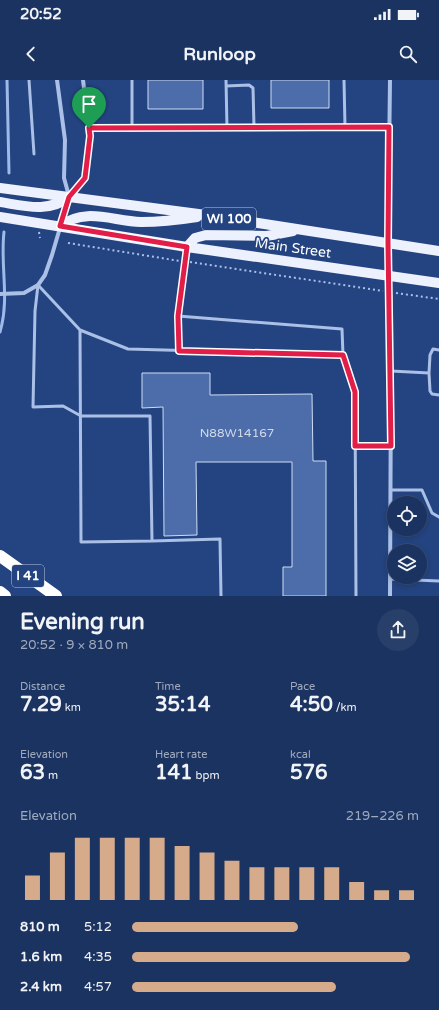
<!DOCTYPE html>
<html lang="en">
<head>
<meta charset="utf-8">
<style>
  :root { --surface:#1b3361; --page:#283f6a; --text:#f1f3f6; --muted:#a0aabd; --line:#394e76; --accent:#d6ab8b }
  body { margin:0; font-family:"Varela Round",sans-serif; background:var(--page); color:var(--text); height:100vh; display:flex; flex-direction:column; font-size:15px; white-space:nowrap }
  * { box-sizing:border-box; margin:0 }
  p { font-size:13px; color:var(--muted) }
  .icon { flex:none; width:22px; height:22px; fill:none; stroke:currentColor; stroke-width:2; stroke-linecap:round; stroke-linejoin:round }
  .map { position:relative; height:516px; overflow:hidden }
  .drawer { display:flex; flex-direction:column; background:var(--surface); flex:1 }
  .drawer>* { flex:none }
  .tools { position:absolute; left:387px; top:416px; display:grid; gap:8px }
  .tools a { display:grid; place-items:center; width:40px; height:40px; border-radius:50%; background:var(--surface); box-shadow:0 2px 6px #0003,0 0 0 1px var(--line); font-size:20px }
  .pin { position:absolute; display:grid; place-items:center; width:34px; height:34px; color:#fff; margin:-41px -17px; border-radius:50% 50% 50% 0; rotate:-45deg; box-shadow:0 0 4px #0007 }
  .pin .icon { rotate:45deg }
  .round { display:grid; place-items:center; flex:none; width:42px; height:42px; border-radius:21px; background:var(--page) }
  .summary { display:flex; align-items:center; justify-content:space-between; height:68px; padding:0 20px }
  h1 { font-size:22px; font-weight:800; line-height:30px }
  .stats { display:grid; grid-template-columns:repeat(3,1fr); gap:6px; height:68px; padding:4px 20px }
  .stats div { display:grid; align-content:center }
  .stats b { font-size:20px; font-weight:800 }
  .stats small { font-size:11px; font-weight:400 }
  .stats p { font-size:11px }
  .chart { height:112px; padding:8px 20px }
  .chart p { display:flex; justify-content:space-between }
  .chart svg { width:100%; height:72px; margin-top:4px; stroke:var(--accent); stroke-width:6 }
  ul { padding:0 20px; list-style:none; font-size:13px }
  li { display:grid; grid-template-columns:64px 48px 1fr; align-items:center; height:30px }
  li i { height:10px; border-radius:5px; background:var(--accent) }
  .status { display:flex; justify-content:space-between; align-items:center; height:28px; padding:0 20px; background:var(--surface); direction:ltr }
  .status svg { height:11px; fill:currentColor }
  header { display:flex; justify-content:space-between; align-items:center; height:52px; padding:0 20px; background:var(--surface); font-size:18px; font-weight:800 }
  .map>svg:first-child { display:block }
</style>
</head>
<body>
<div class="status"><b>20:52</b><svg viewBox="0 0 49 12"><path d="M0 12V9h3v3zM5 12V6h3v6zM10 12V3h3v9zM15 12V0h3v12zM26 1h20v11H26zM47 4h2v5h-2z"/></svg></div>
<header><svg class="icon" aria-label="back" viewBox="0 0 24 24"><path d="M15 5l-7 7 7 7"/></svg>Runloop<svg class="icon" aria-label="search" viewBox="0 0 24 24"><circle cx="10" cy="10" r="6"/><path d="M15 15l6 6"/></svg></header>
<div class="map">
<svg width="439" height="516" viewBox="0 0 439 516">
  <rect width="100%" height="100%" fill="#244481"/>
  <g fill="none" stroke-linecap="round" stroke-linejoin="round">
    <!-- stream -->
    <path stroke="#9fbae8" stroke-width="3" d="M 7,0 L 9,93
      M 0,252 C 10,218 0,186 4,152"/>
  </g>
  <!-- building -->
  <path fill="#4c6daa" stroke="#cedcf5" d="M 148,0 L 203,0 L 203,29 L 148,29 Z
    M 271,0 L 329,0 L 329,28 L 271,28 Z
    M 142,293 L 210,293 L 210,315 L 312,314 L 313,381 L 326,381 L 326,516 L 283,516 L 283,487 L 292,487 L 292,382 L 196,382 L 197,455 L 164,456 L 163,327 L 142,328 Z"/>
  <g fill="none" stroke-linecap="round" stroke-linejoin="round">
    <!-- path -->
    <path stroke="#abc0e7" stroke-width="2" stroke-dasharray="2 3" stroke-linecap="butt" d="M 39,152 L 40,158
      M 68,163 L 180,181
      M 190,182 L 383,211
      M 396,213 L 439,219"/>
    <!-- lane -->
    <path stroke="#abc0e7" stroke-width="3" d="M 29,0 L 34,74
      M 132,0 L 132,48
      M 226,0 L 227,48
      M 344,0 L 345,47
      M 226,6 L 249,5 L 253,8 L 254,47
      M 89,48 L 389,47
      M 38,205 L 35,231 L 33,327 L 63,326 L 81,336 L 150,336 L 152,461 L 81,462 L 80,250 L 38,205
      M 178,236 L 179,271
      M 80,250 L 128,269 L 343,275 L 342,249 L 178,236 L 186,169
      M 343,275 L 355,312 L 356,516
      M 391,291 L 429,293 L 430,275 L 433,269 L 439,270
      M 429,293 L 430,311 L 432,314 L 439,315
      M 355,365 L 391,366
      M 391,410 L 422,410 L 432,433 L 439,437
      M 152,461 L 220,459 L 221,516
      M 390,499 L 439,501"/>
    <!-- street -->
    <path stroke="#abc0e7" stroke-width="4" d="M 57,0 L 65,60 L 64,98 L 69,116
      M 390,0 L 388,163 L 391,291 L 390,516
      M 0,214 L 24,213 L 38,205 L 45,195 L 52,175 L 69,117 L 85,98 L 90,56 L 83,0"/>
    <!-- primary -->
    <path stroke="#edf1fd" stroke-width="10" d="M 0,108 L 206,135 L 439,171
      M 0,122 C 25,126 49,133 69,117
      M 0,137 L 187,167 L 439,203
      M 60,146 C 86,127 112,141 141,142 C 160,142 178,140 197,137
      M 187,167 L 195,158 L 206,155 L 267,156 L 293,151"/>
    <!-- highway -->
    <path stroke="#fff" stroke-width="12" d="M 0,476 L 56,516
      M 0,512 L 5,516"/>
  </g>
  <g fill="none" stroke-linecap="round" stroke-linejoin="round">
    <defs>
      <path id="route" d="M 389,47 L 388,163 L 391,366 L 355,366 L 355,312 L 343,275 L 179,271 L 178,236 L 187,167 L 60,146 L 69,117 L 85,98 L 90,56 L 89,48 Z"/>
    </defs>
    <!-- route casing -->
    <use href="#route" stroke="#fff" stroke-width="8"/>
    <!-- route -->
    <use href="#route" stroke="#e11d48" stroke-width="5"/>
  </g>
  <g text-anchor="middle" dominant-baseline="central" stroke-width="3.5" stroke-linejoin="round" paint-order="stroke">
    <!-- number labels -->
    <g font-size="12" fill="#d2daea">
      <text x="237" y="353">N88W14167</text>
    </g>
    <!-- shield labels -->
    <g fill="#244481" stroke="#bdc7d9" stroke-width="1">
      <rect x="202" y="128" width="54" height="22" rx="3"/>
      <rect x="12" y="485" width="32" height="22" rx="3"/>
    </g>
    <g font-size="13" font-weight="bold" fill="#fff">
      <text x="229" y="139">WI 100</text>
      <text x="28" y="496">I 41</text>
    </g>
    <!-- street labels -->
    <g font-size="14" fill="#fff" stroke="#244481">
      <text transform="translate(293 168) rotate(8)">Main Street</text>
    </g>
  </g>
</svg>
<div class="tools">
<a><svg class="icon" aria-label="locate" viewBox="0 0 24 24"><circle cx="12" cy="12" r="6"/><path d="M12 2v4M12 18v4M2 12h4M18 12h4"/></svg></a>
<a><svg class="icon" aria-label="layers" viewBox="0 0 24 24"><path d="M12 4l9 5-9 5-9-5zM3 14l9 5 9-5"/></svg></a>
</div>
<div class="pin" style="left:89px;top:48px;background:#1e9e55"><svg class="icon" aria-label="arrive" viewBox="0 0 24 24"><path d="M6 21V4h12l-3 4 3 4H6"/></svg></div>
</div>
<section class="drawer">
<div class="summary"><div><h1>Evening run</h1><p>20:52 · 9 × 810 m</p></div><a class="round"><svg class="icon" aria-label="share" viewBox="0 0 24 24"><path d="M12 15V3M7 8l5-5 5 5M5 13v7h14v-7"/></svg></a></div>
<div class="stats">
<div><p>Distance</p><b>7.29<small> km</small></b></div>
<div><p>Time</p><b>35:14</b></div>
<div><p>Pace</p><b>4:50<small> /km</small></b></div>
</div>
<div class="stats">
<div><p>Elevation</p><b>63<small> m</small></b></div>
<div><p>Heart rate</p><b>141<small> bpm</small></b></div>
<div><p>kcal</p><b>576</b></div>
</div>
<div class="chart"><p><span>Elevation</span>219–226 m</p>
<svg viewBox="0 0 160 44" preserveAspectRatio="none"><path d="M5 44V29M15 44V15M25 44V6M35 44V6M45 44V6M55 44V6M65 44V11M75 44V15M85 44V20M95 44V24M105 44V24M115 44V24M125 44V24M135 44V33M145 44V38M155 44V38"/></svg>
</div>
<ul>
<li><b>810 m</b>5:12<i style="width:58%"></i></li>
<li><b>1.6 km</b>4:35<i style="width:97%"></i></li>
<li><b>2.4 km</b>4:57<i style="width:71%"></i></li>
</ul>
</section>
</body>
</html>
